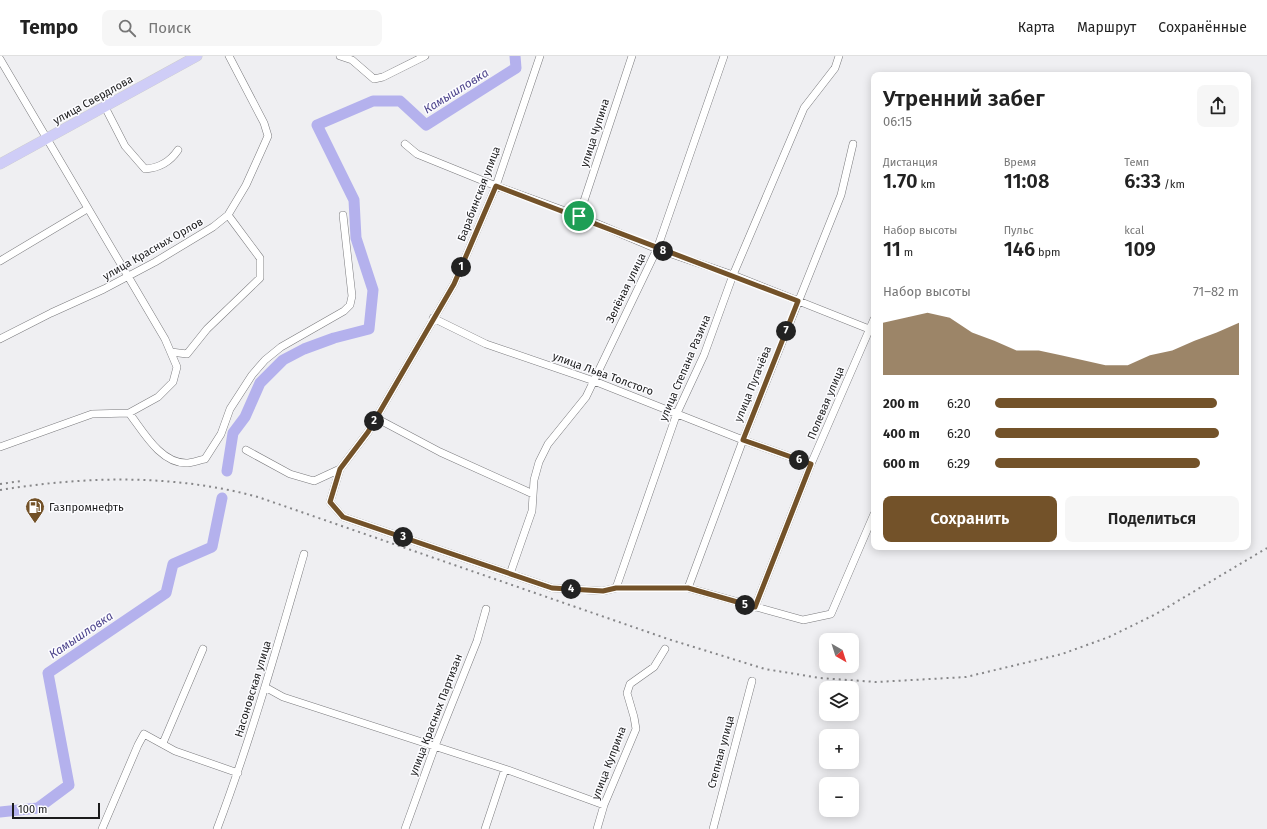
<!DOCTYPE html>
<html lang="ru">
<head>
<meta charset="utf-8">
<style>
  :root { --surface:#fff; --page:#f6f6f6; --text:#222; --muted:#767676; --line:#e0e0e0; --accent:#735229 }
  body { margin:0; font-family:"Fira Sans",sans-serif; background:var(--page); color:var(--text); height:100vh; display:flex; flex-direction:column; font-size:15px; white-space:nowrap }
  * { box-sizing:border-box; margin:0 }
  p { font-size:13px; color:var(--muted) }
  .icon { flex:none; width:22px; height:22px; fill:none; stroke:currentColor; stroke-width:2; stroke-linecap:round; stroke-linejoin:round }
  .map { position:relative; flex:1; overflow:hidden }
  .drawer { position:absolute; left:871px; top:16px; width:380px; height:478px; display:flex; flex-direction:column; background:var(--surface); border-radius:8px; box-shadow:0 2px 10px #0003 }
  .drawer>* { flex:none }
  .needle { width:26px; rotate:141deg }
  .buttons { position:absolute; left:819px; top:577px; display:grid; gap:8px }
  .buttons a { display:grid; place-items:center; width:40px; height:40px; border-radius:8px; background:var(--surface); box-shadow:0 2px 10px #0003; font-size:20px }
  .scale { position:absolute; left:12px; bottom:10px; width:88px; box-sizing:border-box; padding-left:4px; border:2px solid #1b1b1c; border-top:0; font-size:11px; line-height:14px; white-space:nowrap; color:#1b1b1c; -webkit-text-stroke:3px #fcfcff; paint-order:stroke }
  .pin { position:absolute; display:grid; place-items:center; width:34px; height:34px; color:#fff; margin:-17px; border:2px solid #fff; border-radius:50%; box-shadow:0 1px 4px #0007 }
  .km { position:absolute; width:20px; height:20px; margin:-10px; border-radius:50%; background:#222; color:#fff; font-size:11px; line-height:20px; text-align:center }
  .round { display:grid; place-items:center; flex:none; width:42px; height:42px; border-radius:8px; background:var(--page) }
  .head { display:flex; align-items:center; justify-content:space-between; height:68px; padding:0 12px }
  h1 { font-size:22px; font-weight:600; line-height:30px }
  .stats { display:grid; grid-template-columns:repeat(3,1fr); gap:6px; height:68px; padding:4px 12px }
  .stats div { display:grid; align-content:center }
  .stats b { font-size:20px; font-weight:600 }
  .stats small { font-size:11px; font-weight:400 }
  .stats p { font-size:11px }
  .chart { height:112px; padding:8px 12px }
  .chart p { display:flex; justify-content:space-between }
  .chart svg { width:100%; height:72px; margin-top:4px; fill:var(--accent); opacity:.7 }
  .cta { display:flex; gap:8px; margin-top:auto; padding:8px 12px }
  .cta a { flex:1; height:46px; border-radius:8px; background:var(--accent); color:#fff; font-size:16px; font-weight:600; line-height:46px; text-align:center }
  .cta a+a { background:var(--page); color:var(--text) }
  ul { padding:0 12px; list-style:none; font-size:13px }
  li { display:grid; grid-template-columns:64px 48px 1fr; align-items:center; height:30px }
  li i { height:10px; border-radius:5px; background:var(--accent) }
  header { display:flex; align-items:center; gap:24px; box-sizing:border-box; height:56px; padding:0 20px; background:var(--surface); border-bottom:1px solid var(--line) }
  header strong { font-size:19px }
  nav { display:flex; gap:22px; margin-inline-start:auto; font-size:14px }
  .search { width:280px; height:36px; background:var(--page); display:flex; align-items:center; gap:10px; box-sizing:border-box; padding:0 14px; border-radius:8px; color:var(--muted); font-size:15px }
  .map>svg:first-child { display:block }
</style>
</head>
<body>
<header>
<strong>Tempo</strong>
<div class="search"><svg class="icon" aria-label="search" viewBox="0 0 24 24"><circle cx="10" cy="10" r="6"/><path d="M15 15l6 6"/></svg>Поиск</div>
<nav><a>Карта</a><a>Маршрут</a><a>Сохранённые</a></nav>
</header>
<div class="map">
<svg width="1267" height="773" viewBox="0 0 1267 773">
  <rect width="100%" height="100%" fill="#efeff2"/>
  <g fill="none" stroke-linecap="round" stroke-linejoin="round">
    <!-- river -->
    <path stroke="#b4b1ed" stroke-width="11" d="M 227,415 L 233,377 L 245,361 L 260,327 L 283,304 L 304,293 L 334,282 L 369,273 L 373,234 L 356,182 L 354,144 L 317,69 L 373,45 L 400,45 L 426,69 L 516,12 L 515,0
      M 0,756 L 38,752 L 69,729 L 48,617 L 166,537 L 173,508 L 212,491 L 222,442"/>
    <defs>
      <path id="street" d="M 340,0 L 352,4 L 374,23 L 383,21 L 425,0
        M 0,3 L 165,283 L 177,311 L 173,326 L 158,341 L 129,357 L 92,358 L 0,391
        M 105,51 L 125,90 L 145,113 C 159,112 170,106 178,94
        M 405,88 L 417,98 L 496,130 L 579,160 L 657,193 L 733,219 L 874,275
        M 579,160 L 632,0
        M 0,205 L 87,153
        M 433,262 L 486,288 L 594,325 L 743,384 L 811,408
        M 0,283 L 51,257 L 104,233 L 155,206 L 213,171 L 228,159 L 246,129 L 268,80 L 264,67 L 229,0
        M 171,296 L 187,298 L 207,273 L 260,222 L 260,202 L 228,159
        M 129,357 C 143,375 160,407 186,407 C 192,407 199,404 205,403 L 221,378 L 230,353 L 252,319 L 265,304 L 281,291 L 344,255 L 350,249 L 352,240 L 343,159
        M 376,362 L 440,396 L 533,438
        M 246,394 L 290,418 L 314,425 L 340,413 L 368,376 L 454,228 L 496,130 L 540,0
        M 340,413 L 330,446 L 343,461 L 552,532 L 603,535 L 616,532 L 688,532 L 803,564 L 831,558 L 874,458
        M 510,518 L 532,455 L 534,424 L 539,406 L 548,388 L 586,341 L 657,193 L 724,0
        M 616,532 L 677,357 L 704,299 L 733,219 L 804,52 L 835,12 L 839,0
        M 688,532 L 743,384 L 841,139 L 853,88
        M 755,551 L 811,408 L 874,263
        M 265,631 L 283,641 L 505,713 L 604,749
        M 163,687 L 203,593
        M 102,773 L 138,689 L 144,678 L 175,695 L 238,717
        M 217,773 C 251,683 277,591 304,498
        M 405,773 L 435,690 L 477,585 L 486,553
        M 485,773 L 505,713
        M 597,773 L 604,749 L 636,673 L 634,661 L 627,637 L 630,628 L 654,611 L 665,593
        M 713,773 L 752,625"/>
      <path id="primary" d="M 0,108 L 197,0"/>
    </defs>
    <!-- street casing -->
    <use href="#street" stroke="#7a7a7d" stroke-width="8"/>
    <!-- primary casing -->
    <use href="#primary" stroke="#cdcdcd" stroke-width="11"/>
    <!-- street -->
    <use href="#street" stroke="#fff" stroke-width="7"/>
    <!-- primary -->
    <use href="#primary" stroke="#cfcdf7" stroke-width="10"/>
    <!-- rail -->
    <path stroke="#878789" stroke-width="2" stroke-dasharray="2 4" stroke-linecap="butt" d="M 0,428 L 21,425
      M 0,434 C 86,420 174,418 258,441 L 668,583 L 765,613 L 820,622 L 876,626 L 966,621 L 1062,598 L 1109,581 L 1156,558 L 1267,492"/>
  </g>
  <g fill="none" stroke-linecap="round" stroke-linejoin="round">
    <defs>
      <path id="route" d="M 496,130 L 798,245 L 743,384 L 811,408 L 755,551 L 688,532 L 616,532 L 603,535 L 552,532 L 343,461 L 330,446 L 340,413 L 368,376 L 454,228 Z"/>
    </defs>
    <!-- route casing -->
    <use href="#route" stroke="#fff" stroke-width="8"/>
    <!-- route -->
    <use href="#route" stroke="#735229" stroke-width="5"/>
  </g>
  <!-- icons -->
  <defs>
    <symbol id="fuel-pin" viewBox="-11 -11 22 30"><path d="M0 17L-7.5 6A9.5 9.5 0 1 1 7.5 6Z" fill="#735229" stroke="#fcfcff"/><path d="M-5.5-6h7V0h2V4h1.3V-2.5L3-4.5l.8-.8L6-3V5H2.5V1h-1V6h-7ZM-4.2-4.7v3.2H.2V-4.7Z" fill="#fff"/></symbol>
  </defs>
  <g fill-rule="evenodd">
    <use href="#fuel-pin" x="24" y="440" width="22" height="30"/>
  </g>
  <g text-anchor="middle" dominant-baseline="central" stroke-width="3" stroke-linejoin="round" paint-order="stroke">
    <!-- street labels -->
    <g font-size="11" fill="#1b1b1c" stroke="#fcfcff">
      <text transform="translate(93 44) rotate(-29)">улица Свердлова</text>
      <text transform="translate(595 77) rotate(-72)">улица Чупина</text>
      <text transform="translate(479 138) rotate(-69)">Барабинская улица</text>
      <text transform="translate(153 193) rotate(-30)">улица Красных Орлов</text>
      <text transform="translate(626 232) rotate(-64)">Зелёная улица</text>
      <text transform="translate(685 312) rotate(-67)">улица Степана Разина</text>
      <text transform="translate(603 318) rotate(20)">улица Льва Толстого</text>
      <text transform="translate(753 328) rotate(-68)">улица Пугачёва</text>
      <text transform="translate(826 347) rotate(-67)">Полевая улица</text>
      <text transform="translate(253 633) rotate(-73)">Насоновская улица</text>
      <text transform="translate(436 659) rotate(-69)">улица Красных Партизан</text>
      <text transform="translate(721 696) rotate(-75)">Степная улица</text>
      <text transform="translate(609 707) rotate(-69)">улица Куприна</text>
    </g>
    <!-- poi labels -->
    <g font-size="11" fill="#1b1b1c" stroke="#fcfcff" text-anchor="start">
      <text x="49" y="451">Газпромнефть</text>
    </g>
    <!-- water labels -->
    <g font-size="12" font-style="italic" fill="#4d448c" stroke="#fcfcff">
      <text transform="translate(456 35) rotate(-32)">Камышловка</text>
      <text transform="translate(81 579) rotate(-34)">Камышловка</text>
    </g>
  </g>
</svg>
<div class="buttons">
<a><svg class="needle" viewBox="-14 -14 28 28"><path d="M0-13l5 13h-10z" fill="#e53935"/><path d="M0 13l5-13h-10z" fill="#767676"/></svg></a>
<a><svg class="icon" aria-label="layers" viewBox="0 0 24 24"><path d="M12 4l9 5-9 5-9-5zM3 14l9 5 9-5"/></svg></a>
<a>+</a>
<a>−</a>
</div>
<div class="scale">100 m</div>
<div class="pin" style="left:579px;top:160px;background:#1e9e55"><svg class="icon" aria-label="arrive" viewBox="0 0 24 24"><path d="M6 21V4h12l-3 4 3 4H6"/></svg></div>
<b class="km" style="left:461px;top:211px">1</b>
<b class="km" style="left:374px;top:365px">2</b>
<b class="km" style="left:403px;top:481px">3</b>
<b class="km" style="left:571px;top:533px">4</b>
<b class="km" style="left:745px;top:549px">5</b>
<b class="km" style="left:799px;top:404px">6</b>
<b class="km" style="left:786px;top:275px">7</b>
<b class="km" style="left:663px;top:195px">8</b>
<section class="drawer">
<div class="head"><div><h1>Утренний забег</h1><p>06:15</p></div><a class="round"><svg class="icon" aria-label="share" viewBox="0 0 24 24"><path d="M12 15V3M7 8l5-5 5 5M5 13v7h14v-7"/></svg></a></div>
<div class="stats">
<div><p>Дистанция</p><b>1.70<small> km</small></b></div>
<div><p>Время</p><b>11:08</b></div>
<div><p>Темп</p><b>6:33<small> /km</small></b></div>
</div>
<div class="stats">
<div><p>Набор высоты</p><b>11<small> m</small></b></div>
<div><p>Пульс</p><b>146<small> bpm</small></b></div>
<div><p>kcal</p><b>109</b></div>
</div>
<div class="chart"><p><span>Набор высоты</span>71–82 m</p>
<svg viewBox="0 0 160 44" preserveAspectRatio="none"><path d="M0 44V12L10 9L20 6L30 9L40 18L50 23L60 29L70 29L80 32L90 35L100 38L110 38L120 32L130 29L140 23L150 18L160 12V44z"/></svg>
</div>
<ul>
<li><b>200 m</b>6:20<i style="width:91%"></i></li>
<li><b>400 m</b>6:20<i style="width:92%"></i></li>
<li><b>600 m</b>6:29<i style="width:84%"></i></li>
</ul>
<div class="cta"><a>Сохранить</a><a>Поделиться</a></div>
</section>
</div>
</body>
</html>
